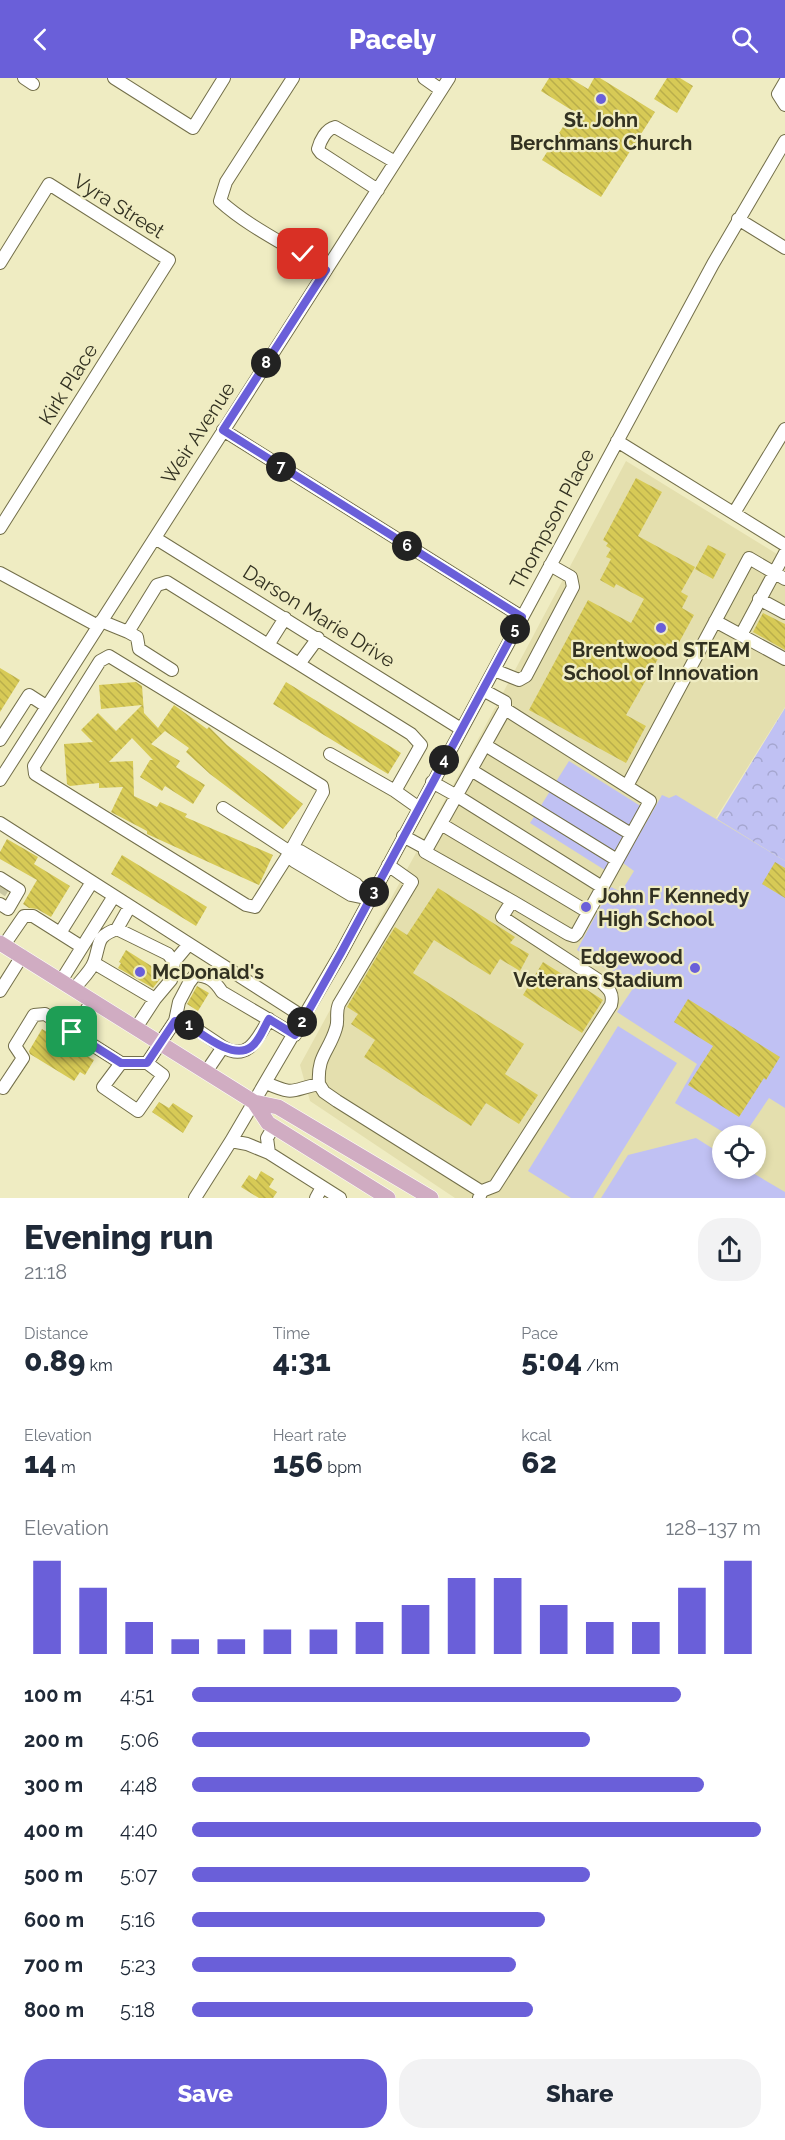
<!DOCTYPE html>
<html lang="en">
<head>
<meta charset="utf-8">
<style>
  :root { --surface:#fff; --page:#f2f2f3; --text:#1f2937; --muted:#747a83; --accent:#6a5fd9 }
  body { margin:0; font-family:Raleway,sans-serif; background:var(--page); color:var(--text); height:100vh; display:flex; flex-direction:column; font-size:22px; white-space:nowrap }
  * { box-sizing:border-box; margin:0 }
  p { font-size:20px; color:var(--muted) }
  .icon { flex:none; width:33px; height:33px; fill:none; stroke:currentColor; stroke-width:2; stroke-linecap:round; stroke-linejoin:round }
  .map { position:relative; height:1120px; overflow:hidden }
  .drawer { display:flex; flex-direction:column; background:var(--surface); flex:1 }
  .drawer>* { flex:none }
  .buttons { position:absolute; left:712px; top:1047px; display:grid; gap:12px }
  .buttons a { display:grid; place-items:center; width:54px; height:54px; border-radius:50%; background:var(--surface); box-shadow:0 3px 9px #0003; font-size:30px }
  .pin { position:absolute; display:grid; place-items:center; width:51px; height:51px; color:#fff; margin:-26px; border-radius:12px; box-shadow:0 3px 9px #0006 }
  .km { position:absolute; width:30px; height:30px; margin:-15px; border-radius:50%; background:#222; color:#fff; font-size:16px; line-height:30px; text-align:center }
  .round { display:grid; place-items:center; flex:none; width:63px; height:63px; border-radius:24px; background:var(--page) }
  .headline { display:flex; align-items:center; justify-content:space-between; height:102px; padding:0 24px }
  h1 { font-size:33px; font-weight:800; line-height:45px }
  .stats { display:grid; grid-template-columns:repeat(3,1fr); gap:9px; height:102px; padding:6px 24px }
  .stats div { display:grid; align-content:center }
  .stats b { font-size:30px; font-weight:800 }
  .stats small { font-size:16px; font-weight:400 }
  .stats p { font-size:16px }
  .chart { height:168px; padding:12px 24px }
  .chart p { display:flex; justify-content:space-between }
  .chart svg { width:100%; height:108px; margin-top:6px; stroke:var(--accent); stroke-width:6 }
  .cta { display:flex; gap:12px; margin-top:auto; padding:12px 24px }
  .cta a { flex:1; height:69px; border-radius:24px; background:var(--accent); color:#fff; font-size:24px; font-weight:800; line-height:69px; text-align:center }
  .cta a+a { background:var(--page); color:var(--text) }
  ul { padding:0 24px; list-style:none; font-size:20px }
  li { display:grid; grid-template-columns:96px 72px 1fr; align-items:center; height:45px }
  li i { height:15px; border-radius:8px; background:var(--accent) }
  header { display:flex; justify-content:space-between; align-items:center; height:78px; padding:0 24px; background:var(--accent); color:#fff; font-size:27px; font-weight:800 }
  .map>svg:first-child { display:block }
</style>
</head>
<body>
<header><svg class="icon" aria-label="back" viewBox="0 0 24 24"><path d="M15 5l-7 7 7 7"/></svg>Pacely<svg class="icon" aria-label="search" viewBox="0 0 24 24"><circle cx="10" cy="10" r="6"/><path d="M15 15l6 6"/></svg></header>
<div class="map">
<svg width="785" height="1120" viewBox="0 0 785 1120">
  <defs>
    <pattern id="park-crowns" width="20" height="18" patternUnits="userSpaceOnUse" patternTransform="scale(1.5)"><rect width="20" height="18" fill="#c0c1f3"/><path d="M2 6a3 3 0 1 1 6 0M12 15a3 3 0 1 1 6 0" fill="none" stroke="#a5a6d0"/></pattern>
    <pattern id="building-back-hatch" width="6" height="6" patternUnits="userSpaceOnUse" patternTransform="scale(1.5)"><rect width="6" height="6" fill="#d7ca56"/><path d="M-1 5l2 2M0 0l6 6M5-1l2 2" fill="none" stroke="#b9ae4b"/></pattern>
  </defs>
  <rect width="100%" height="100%" fill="#efecc2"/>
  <!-- built -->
  <path fill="#e4dfae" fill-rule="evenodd" d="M 626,383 L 785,481 L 785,629 L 716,740 L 785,783 L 785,1120 L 455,1120 L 310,1023 L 300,987 L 481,656 ZM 723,1058 L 756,1058 L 756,1090 L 723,1090 Z"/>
  <!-- green -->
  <path fill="#c0c1f3" d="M 569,683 L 650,734 L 611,796 L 530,745 Z
    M 662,717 L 669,720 L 676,717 L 785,783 L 785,1030 L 769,1020 L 744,1057 L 728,1057 L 675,1025 L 697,986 L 617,934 L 634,909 L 577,872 L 611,809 L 621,814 L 634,793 L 623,785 Z
    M 618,948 L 677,985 L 593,1120 L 571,1120 L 528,1093 Z
    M 696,1060 L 723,1077 L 723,1090 L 746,1091 L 785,1114 L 785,1120 L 601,1120 L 628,1077 Z"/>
  <!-- park -->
  <path fill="url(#park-crowns)" d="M 785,630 L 785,783 L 717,741 Z"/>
  <!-- building -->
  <path fill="url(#building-back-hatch)" d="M 549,0 L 570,0 L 588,11 L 594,0 L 600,0 L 655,34 L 601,119 L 542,82 L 573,33 L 541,13 Z
    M 667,0 L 680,0 L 693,8 L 677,35 L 654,21 Z
    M 636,400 L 662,414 L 638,458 L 695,489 L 681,514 L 688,518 L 682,530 L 694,537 L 676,570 L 667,565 L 626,637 L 646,648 L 626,685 L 529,632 L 588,522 L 631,545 L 644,521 L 616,506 L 614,510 L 600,502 L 611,481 L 606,479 L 611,471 L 606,468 L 608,465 L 603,462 Z
    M 708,467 L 726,476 L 713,501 L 695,491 Z
    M 763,535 L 785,546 L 785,572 L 753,554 Z
    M 0,590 L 20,602 L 0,634 Z
    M 136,604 L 142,608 L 144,635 L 158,650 L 174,627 L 207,651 L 209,649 L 227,667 L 303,726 L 283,751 L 210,696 L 186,674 L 189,670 L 165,653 L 151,666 L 180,683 L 176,689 L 205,707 L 193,726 L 165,708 L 162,713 L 140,699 L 150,682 L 153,682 L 132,660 L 109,684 L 133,683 L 134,718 L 157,729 L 160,724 L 187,736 L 185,739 L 273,777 L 259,807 L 147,756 L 147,753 L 111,734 L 123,709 L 99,710 L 99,705 L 70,708 L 67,706 L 64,666 L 93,664 L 81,652 L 98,635 L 116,653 L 142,627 L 101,631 L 99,607 Z
    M 286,604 L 401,675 L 388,696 L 273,626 Z
    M 7,761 L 38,779 L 34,786 L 70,808 L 51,839 L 37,831 L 29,830 L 23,826 L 37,802 L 0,781 L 0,774 Z
    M 122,777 L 207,829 L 196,848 L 111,796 Z
    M 775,784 L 785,790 L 785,820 L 762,806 Z
    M 438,810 L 515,859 L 510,865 L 529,876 L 520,893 L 500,881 L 490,897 L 434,862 L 413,895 L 524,966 L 505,996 L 538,1017 L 519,1046 L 486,1025 L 471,1048 L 364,979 L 375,962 L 351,946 L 358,936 L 347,929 L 383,868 L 395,849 L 407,857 Z
    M 126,872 L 164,896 L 153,910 L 118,890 L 121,885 L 119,884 Z
    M 543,884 L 603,922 L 582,955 L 523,917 Z
    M 197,908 L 209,915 L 198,933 L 187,926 Z
    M 688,921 L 780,979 L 766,1002 L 764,1000 L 739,1039 L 688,1007 L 713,968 L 674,944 Z
    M 42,951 L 94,982 L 85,997 L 80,994 L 74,1003 L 30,976 L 29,973 Z
    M 159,1024 L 169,1030 L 173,1025 L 193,1038 L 183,1055 L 152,1034 Z
    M 261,1093 L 274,1101 L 269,1109 L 277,1114 L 273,1120 L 259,1120 L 241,1109 L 249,1097 L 256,1102 Z"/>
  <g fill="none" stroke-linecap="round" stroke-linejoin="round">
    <!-- minor-tunnel -->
    <path stroke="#c9c7a2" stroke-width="12" stroke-dasharray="12 6" stroke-linecap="butt" d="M 0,815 L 4,809"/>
    <defs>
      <path id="minor" d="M 24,0 L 33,6
        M 114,0 L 193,50 L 224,0
        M 293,0 L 226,104 L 220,123 C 251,151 292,169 326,192
        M 424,0 L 441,12
        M 785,4 L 778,16 L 785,27
        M 378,112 L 321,75 L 318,71 C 320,63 326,51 335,49 L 395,84
        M 738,141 L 785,170
        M 0,185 L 49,106 L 169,182 L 0,450
        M 223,352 L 522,539
        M 617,363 L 785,467
        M 734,435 L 785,351
        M 155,460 L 461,651
        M 0,495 L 98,548
        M 759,521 L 785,535
        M 101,543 L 128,554 L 157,507 L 167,504 L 268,567 L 285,540
        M 715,543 L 785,581
        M 128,554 L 137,559 L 139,571 L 172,592
        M 741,557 L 785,475
        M 318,560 L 299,586 L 411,656 L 421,667 L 395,713 L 419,730
        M 268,567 L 299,586
        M 109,578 L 322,708 L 323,714 L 290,774 L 255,829 L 246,827 L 35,696 L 34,688 L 100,583 Z
        M 494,592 L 519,602 L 526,598 L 573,509 L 571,499 L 550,487
        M 505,631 L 425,774 L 512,823
        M 0,662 L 29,617 L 46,628
        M 485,667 L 631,756
        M 330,676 L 395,713
        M 471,692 L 617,782
        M 0,702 L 449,0
        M 432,704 L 457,718 L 602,809
        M 627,708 L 749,480 L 785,501
        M 223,730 L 290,774
        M 0,745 L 305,940
        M 441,746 L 588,834
        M 403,758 L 427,771
        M 300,773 L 356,806 L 370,821 L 351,817 L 294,783 L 290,774 Z
        M 0,800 L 19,812 L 8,831 L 0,826
        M 117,851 L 130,828
        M 60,855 L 92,804
        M 4,867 L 24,838 L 33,838 L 82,869
        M 174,884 L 189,866
        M 94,885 L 155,921 L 136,950
        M 61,903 L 114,818
        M 74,911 C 80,903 91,893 94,884 C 101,865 95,859 117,851 L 168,876 L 174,884 L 171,902 L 155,921
        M 0,913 L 22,878
        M 92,923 L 72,954 L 121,985 L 147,985 L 175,943 L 179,924 L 189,905 L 195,897 C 209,898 215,903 222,914 L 295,957
        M 175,943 L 184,943 L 223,969
        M 121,985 L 103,1009 L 138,1033 L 163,997 L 147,985
        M 206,994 L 223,969 C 248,984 258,960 269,941
        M 266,1005 C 296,1018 290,1012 319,1006 L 324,1014 L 337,1023 L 482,1114
        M 319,1006 C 317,977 329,974 336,950 C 339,942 335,935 339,926 L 412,804 L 388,787
        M 3,1010 L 23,980 L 15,968 L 34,937 L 45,936 L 72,954
        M 231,1063 L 247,1066 L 269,1075 L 267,1060 L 274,1048
        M 269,1075 L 340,1120
        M 195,1120 L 231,1063 L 341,875 L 713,186 L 785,63
        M 316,1120 L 322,1109
        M 479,1120 L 482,1113 L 495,1108 L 611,927 C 614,915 609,911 600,903 L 502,839 L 512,823 L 568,856 L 574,858 L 577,855 L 650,723 L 505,631 L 505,624 L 483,612"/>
      <path id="major" d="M 0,865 L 254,1024 L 278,1029 L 431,1120
        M 254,1024 L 268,1045 L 388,1120"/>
    </defs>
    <!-- minor casing -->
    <use href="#minor" stroke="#736f4a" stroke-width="14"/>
    <!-- major casing -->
    <use href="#major" stroke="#fff" stroke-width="16"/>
    <!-- minor -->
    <use href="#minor" stroke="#fff" stroke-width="12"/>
    <!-- major -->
    <use href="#major" stroke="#d0acc2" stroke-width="15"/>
  </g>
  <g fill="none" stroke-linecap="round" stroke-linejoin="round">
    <defs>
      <path id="route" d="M 72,954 L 121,985 L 147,985 L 175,943 L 184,944 C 200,954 232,983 251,969 C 259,964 264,949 269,941 L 295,957 L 341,875 L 522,539 L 223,352 L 326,192 L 303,176"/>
    </defs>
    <!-- route casing -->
    <use href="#route" stroke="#fff" stroke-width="12"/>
    <!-- route -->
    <use href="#route" stroke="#6a5fd9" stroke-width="8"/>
  </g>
  <!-- markers -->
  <g fill="#6a5fd9" stroke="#efecc2" stroke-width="2">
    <circle cx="601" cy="21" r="6"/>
    <circle cx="661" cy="550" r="6"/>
    <circle cx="586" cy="829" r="6"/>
    <circle cx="695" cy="890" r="6"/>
    <circle cx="140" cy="894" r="6"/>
  </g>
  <g text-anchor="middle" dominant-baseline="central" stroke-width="4.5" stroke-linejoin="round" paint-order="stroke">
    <!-- poi labels -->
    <g font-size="20" font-weight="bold" fill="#323121" stroke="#efecc2">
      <text x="601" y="42">St. John<tspan x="601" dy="23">Berchmans Church</tspan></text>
      <text x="661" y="572">Brentwood STEAM<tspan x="661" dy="23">School of Innovation</tspan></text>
      <text x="598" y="818" text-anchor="start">John F Kennedy<tspan x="598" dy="23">High School</tspan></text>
      <text x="683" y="879" text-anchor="end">Edgewood<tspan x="683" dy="23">Veterans Stadium</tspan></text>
      <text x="152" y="894" text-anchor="start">McDonald's</text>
    </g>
    <!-- street labels -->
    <g font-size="20" fill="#323121" stroke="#efecc2">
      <text transform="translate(119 128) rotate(32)">Vyra Street</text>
      <text transform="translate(68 306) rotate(-58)">Kirk Place</text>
      <text transform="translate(198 355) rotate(-57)">Weir Avenue</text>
      <text transform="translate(552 441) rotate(-62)">Thompson Place</text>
      <text transform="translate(319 538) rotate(32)">Darson Marie Drive</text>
    </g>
  </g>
</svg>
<div class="buttons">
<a><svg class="icon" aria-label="locate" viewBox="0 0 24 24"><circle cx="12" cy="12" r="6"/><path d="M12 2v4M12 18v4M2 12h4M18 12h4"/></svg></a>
</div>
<div class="pin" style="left:72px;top:954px;background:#1e9e55"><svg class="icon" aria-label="arrive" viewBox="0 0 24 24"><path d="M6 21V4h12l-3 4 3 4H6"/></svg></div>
<div class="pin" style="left:303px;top:176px;background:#d93025"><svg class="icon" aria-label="check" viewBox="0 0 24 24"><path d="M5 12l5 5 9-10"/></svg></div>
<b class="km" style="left:189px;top:947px">1</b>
<b class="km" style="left:302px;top:944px">2</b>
<b class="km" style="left:374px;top:814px">3</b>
<b class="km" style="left:444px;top:682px">4</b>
<b class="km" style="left:515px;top:551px">5</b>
<b class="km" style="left:407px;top:468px">6</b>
<b class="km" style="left:281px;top:389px">7</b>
<b class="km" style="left:266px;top:285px">8</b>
</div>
<section class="drawer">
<div class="headline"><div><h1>Evening run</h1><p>21:18</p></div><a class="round"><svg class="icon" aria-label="share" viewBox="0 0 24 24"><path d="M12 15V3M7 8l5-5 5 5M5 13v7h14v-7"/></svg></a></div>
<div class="stats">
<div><p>Distance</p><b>0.89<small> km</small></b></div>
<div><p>Time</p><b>4:31</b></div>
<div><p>Pace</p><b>5:04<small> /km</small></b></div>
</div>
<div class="stats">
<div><p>Elevation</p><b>14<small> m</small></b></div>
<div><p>Heart rate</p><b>156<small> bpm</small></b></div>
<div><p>kcal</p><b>62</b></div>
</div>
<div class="chart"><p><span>Elevation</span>128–137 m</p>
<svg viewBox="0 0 160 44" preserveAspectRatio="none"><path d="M5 44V6M15 44V17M25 44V31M35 44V38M45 44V38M55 44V34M65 44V34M75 44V31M85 44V24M95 44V13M105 44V13M115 44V24M125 44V31M135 44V31M145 44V17M155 44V6"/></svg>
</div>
<ul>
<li><b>100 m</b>4:51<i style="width:86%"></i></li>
<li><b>200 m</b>5:06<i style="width:70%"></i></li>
<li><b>300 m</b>4:48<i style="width:90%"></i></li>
<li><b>400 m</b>4:40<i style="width:100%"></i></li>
<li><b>500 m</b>5:07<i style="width:70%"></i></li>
<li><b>600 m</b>5:16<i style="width:62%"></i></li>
<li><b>700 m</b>5:23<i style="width:57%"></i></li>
<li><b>800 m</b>5:18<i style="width:60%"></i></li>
</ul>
<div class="cta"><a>Save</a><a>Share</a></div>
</section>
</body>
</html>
